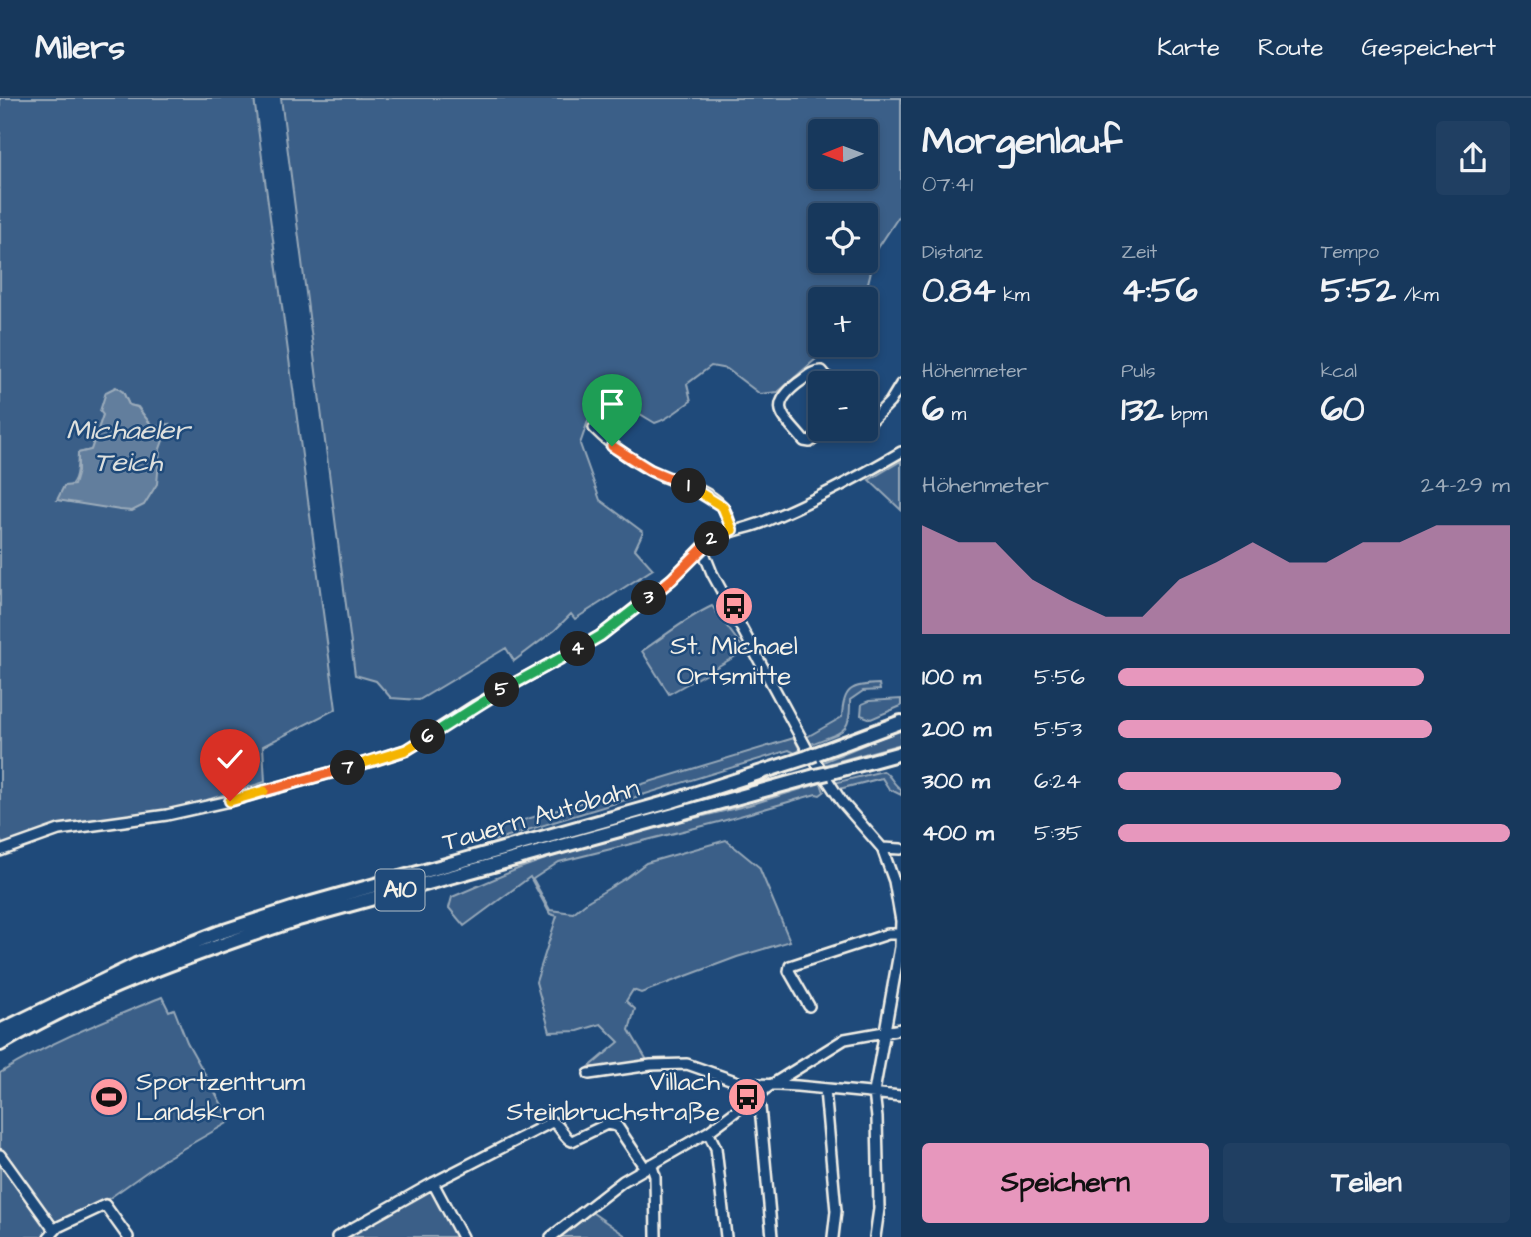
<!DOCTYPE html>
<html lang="de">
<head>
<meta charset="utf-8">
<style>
  :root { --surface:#17385c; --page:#203f62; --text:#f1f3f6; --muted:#9eacbb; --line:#365272; --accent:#e797bd }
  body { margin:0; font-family:"Architects Daughter",sans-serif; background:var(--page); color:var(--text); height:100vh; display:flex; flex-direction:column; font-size:26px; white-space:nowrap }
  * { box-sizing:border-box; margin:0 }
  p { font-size:23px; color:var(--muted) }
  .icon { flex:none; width:38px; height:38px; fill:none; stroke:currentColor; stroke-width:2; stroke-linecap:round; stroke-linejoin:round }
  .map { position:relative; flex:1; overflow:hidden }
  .drawer { display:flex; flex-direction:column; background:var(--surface); width:630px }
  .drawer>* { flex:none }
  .needle { width:46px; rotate:269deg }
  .fabs { position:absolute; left:808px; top:21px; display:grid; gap:14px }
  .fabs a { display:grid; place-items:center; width:70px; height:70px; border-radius:7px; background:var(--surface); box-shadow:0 4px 10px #0003,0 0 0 2px var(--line); font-size:35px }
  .pin { position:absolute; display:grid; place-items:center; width:60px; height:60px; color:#fff; margin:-72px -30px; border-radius:50% 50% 50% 0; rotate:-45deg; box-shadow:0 0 7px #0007 }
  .pin .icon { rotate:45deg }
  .km { position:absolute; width:35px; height:35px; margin:-18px; border-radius:50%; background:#222; color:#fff; font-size:19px; line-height:35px; text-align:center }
  .round { display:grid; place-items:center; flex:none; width:74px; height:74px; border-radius:7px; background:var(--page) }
  .head { display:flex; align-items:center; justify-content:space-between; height:119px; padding:0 21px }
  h1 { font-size:38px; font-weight:800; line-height:52px }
  .metrics { display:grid; grid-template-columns:repeat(3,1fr); gap:10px; height:119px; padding:7px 21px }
  .metrics div { display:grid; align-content:center }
  .metrics b { font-size:35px; font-weight:800 }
  .metrics small { font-size:19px; font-weight:400 }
  .metrics p { font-size:19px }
  .chart { height:196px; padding:14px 21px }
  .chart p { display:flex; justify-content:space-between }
  .chart svg { width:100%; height:126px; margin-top:7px; fill:var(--accent); opacity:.7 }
  .cta { display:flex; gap:14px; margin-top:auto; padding:14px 21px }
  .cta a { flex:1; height:80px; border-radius:7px; background:var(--accent); color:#111; font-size:28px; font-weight:800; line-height:80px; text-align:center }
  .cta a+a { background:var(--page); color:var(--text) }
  ul { padding:0 21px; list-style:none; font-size:23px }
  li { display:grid; grid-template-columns:112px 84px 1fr; align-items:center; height:52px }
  li i { height:18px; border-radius:9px; background:var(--accent) }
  header { display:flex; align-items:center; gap:42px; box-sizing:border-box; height:98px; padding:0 35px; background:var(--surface); border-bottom:2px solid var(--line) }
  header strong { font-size:33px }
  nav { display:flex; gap:38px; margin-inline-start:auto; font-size:24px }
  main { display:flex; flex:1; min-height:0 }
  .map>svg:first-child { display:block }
</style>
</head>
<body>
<header>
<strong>Milers</strong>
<nav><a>Karte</a><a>Route</a><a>Gespeichert</a></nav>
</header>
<main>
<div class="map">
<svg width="901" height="1139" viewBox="0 0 901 1139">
  <rect width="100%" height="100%" fill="#1f4a7a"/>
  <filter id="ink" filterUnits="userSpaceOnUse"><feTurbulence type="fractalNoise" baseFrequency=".0143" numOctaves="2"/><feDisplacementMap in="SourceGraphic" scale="14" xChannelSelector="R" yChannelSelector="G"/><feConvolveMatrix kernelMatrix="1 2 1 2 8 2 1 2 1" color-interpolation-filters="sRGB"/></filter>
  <g filter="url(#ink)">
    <!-- green -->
    <path fill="#3a5f88" stroke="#97a8b8" stroke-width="2" fill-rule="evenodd" d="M 0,0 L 254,0 L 336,611 L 263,648 L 265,684 L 165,715 L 48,731 L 4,748 L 0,742 ZM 123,294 L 129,307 L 138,309 L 149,324 L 157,329 L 132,412 L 58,402 C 75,383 77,385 78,355 L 91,352 L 103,317 Z
      M 281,0 L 901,0 L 901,115 L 876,153 L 864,201 L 821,201 L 821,247 L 832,247 L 778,294 L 760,296 L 727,271 L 711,268 L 687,286 L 691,303 C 679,311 669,321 655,325 L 630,310 L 599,306 L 588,323 L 580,346 L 600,402 L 643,434 L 635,451 L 653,471 L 575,521 L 571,516 L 555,532 L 514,563 L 506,550 L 419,602 L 391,600 L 376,583 L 355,577 ZM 821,33 L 866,33 L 866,79 L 821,79 ZM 821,117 L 866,117 L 866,163 L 821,163 Z
      M 901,363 L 901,412 L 869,382 Z
      M 712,508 L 745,553 L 669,596 L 642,553 C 665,538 686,520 712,508 Z
      M 879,586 L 880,592 L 863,593 L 850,602 C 851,638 841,633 811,646 L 807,639 L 842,619 C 843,590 851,587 879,586 Z
      M 901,601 L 901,608 L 871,621 L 861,617 L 862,606 L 869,603 Z
      M 901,631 L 901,646 L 824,667 L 823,664 Z
      M 794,640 L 800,652 L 795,655 L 789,652 L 495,742 L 491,732 Z
      M 883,673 C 891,677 893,687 901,691 L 901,697 L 889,691 L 882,680 L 839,691 L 834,685 Z
      M 821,685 L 824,694 L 820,697 L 816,696 L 719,724 L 559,764 L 533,781 L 550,812 L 573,815 L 588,803 L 626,780 L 646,765 L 726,742 L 759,769 L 790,843 L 737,859 L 641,895 L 633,892 L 626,903 L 635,911 L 629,932 L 648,964 L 587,971 L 619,944 L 601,926 L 578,933 L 550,934 L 536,884 L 557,818 L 550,816 L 530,779 L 464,828 L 449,810 L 452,799 L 520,770 L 588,746 L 749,707 Z
      M 162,899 L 169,913 L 174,911 L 187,944 L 231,1023 L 165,1061 L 104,1104 L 52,1130 L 16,1080 L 46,1130 L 47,1136 L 45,1139 L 0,1139 L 0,975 C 52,943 106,922 162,899 Z
      M 430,1091 L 459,1139 L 342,1139 Z
      M 590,1113 L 626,1138 L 626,1139 L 557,1139 Z"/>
    <!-- water -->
    <path fill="#627e9d" stroke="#9cacbb" stroke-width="2" d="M 116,289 L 123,294 L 129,307 L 137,309 L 149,324 L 157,329 L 169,326 L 160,351 L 157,386 L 144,407 L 132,413 L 120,412 L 57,402 L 64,388 L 74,387 L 78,373 L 78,355 L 91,352 L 103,317 L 100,313 L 106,294 Z"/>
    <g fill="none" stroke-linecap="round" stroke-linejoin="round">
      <defs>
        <path id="minor" d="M 866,328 L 890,304 L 901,286
          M 594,330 C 613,349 637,367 662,378 C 680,386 706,391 721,407 C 727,413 729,424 732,432
          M 826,331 L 810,344 L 804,343 C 784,318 766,310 798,285 C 806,280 812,272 822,273 L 832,285
          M 882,750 L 901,751
          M 0,753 L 59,732 L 167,717 L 230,703 L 372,663 L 406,652 L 476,607 L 600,538 L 672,481 L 702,450
          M 809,908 L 789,873 L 790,868 L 888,836 L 901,836
          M 589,976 L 651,967 L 687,966 L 741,985 L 797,988 L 901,998
          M 825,992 L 836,1113 L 833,1139
          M 754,999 L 760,1009 L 772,1139
          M 708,1034 L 716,1050 L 726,1139
          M 0,1057 L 54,1132
          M 651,1066 L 655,1078 L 656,1139
          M 433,1085 L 462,1139
          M 49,1139 L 58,1129 L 105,1107 L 128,1139
          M 337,1139 L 433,1085 L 552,1024 C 562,1028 563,1040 572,1043 L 607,1026 L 617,1028 L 645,1070
          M 551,1139 L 623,1083 L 708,1034 L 771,987 L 845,941 L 901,931
          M 875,1139 L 879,1111 L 877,1020 L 874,994 L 900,849 L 901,823 L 894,783 L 882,750 L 842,704 L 807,651 L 712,475 L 702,450 C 721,432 743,433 766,423 C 813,403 857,380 901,354"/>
        <path id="highway" d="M 815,656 L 901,624
          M 828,675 L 901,655
          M 0,933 L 136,867 L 218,835 L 301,808 L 669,704 L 805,660
          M 0,946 C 93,891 196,855 298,821 L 815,678"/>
      </defs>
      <!-- minor casing -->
      <use href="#minor" stroke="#f4f1e8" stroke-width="14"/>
      <!-- highway casing -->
      <use href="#highway" stroke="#f4f1e8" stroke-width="18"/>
      <!-- minor -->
      <use href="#minor" stroke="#1f4a7a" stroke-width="9"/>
      <!-- highway -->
      <use href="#highway" stroke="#1f4a7a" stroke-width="12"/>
      <defs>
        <path id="highway-bridge" d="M 805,660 L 815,656
          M 815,678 L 828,675"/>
      </defs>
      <!-- highway-bridge casing -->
      <use href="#highway-bridge" stroke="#f4f1e8" stroke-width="18" stroke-linecap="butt"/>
      <!-- highway-bridge -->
      <use href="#highway-bridge" stroke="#1f4a7a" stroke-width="12"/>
    </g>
  </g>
  <g fill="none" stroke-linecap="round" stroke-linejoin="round" filter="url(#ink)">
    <defs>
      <path id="split-1" d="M 612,348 L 650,372 L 689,388"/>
      <path id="split-2" d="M 689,388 L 723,409 L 732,432 L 712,441"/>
      <path id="split-3" d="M 649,500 L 672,481 L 712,441"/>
      <path id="split-4" d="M 578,551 L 600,538 L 649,500"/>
      <path id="split-5" d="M 502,592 L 578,551"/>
      <path id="split-6" d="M 428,639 L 502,592"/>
      <path id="split-7" d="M 348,670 L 406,652 L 428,639"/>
      <path id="split-8" d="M 264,693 L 348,670"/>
      <path id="split-9" d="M 230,703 L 264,693"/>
    </defs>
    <!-- split-1 casing -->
    <use href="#split-1" stroke="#fff" stroke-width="14"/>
    <!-- split-2 casing -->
    <use href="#split-2" stroke="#fff" stroke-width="14"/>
    <!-- split-3 casing -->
    <use href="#split-3" stroke="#fff" stroke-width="14"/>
    <!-- split-4 casing -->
    <use href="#split-4" stroke="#fff" stroke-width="14"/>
    <!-- split-5 casing -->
    <use href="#split-5" stroke="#fff" stroke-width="14"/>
    <!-- split-6 casing -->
    <use href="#split-6" stroke="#fff" stroke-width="14"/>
    <!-- split-7 casing -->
    <use href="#split-7" stroke="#fff" stroke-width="14"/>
    <!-- split-8 casing -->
    <use href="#split-8" stroke="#fff" stroke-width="14"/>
    <!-- split-9 casing -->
    <use href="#split-9" stroke="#fff" stroke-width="14"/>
    <!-- split-1 -->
    <use href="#split-1" stroke="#f0652b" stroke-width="9"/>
    <!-- split-2 -->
    <use href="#split-2" stroke="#f5b400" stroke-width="9"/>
    <!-- split-3 -->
    <use href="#split-3" stroke="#f0652b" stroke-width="9"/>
    <!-- split-4 -->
    <use href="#split-4" stroke="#22a559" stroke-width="9"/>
    <!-- split-5 -->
    <use href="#split-5" stroke="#22a559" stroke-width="9"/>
    <!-- split-6 -->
    <use href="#split-6" stroke="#22a559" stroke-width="9"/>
    <!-- split-7 -->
    <use href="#split-7" stroke="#f5b400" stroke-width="9"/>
    <!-- split-8 -->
    <use href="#split-8" stroke="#f0652b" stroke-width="9"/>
    <!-- split-9 -->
    <use href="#split-9" stroke="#f5b400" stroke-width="9"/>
  </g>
  <!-- icons -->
  <defs>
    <symbol id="bus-disc" viewBox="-11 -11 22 22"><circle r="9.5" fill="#ff9aa2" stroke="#1f4a7a"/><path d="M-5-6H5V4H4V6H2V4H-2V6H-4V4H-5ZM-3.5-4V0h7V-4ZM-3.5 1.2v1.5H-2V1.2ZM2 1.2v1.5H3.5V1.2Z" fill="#111"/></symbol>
    <symbol id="stadium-disc" viewBox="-11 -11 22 22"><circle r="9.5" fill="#ff9aa2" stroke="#1f4a7a"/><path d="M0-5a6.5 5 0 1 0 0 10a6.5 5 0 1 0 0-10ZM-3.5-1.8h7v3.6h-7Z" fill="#111"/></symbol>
  </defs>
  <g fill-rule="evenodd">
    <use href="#bus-disc" x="712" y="486" width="44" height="44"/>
    <use href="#stadium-disc" x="87" y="977" width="44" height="44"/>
    <use href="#bus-disc" x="725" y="977" width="44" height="44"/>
  </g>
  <g text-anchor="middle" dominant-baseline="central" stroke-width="5" stroke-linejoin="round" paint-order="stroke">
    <!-- shield labels -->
    <rect fill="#1f4a7a" stroke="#b4bfc7" stroke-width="2" x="375.5" y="771.5" width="49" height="41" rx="5"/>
    <g font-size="24" font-weight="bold" fill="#f4f1e8">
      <text x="400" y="792">A10</text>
    </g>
    <!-- poi labels -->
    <g font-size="26" fill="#f4f1e8" stroke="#1f4a7a">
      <text x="734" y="548">St. Michael<tspan x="734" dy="30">Ortsmitte</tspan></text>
      <text x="136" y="984" text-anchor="start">Sportzentrum<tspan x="136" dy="30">Landskron</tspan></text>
      <text x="720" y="984" text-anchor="end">Villach<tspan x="720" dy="30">Steinbruchstraße</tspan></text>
    </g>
    <!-- street labels -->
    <g font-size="26" fill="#f4f1e8" stroke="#1f4a7a">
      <text transform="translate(541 717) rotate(-16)">Tauern Autobahn</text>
    </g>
    <!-- water labels -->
    <g font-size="28" font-style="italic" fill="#dee0dd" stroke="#1f4a7a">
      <text x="128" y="332">Michaeler<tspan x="128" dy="32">Teich</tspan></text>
    </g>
  </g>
</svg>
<div class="fabs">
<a><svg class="needle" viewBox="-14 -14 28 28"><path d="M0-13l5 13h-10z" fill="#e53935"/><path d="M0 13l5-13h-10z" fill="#9eacbb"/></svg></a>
<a><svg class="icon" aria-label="locate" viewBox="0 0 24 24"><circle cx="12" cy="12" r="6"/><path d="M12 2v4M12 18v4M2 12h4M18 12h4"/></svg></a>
<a>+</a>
<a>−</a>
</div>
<div class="pin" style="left:612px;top:348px;background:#1e9e55"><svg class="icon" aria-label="arrive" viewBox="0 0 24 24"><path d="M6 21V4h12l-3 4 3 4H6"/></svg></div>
<div class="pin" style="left:230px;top:703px;background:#d93025"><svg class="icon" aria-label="check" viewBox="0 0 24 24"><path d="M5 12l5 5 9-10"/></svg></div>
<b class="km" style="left:689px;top:388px">1</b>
<b class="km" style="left:712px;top:441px">2</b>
<b class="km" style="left:649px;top:500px">3</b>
<b class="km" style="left:578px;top:551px">4</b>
<b class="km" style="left:502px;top:592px">5</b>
<b class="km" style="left:428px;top:639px">6</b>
<b class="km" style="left:348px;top:670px">7</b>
</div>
<section class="drawer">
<div class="head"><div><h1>Morgenlauf</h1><p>07:41</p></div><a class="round"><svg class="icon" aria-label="share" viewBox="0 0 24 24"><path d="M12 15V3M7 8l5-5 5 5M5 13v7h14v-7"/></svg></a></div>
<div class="metrics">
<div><p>Distanz</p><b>0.84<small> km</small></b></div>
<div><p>Zeit</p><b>4:56</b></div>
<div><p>Tempo</p><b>5:52<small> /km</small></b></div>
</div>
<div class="metrics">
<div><p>Höhenmeter</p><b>6<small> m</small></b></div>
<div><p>Puls</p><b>132<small> bpm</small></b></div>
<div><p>kcal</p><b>60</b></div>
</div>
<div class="chart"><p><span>Höhenmeter</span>24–29 m</p>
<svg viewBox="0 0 160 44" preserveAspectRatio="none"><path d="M0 44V6L10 12L20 12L30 25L40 32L50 38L60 38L70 25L80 19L90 12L100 19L110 19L120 12L130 12L140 6L150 6L160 6V44z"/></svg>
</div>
<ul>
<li><b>100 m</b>5:56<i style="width:78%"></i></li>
<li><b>200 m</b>5:53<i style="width:80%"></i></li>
<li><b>300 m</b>6:24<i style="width:57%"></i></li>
<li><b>400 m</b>5:35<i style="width:100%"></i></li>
</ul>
<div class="cta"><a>Speichern</a><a>Teilen</a></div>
</section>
</main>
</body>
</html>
